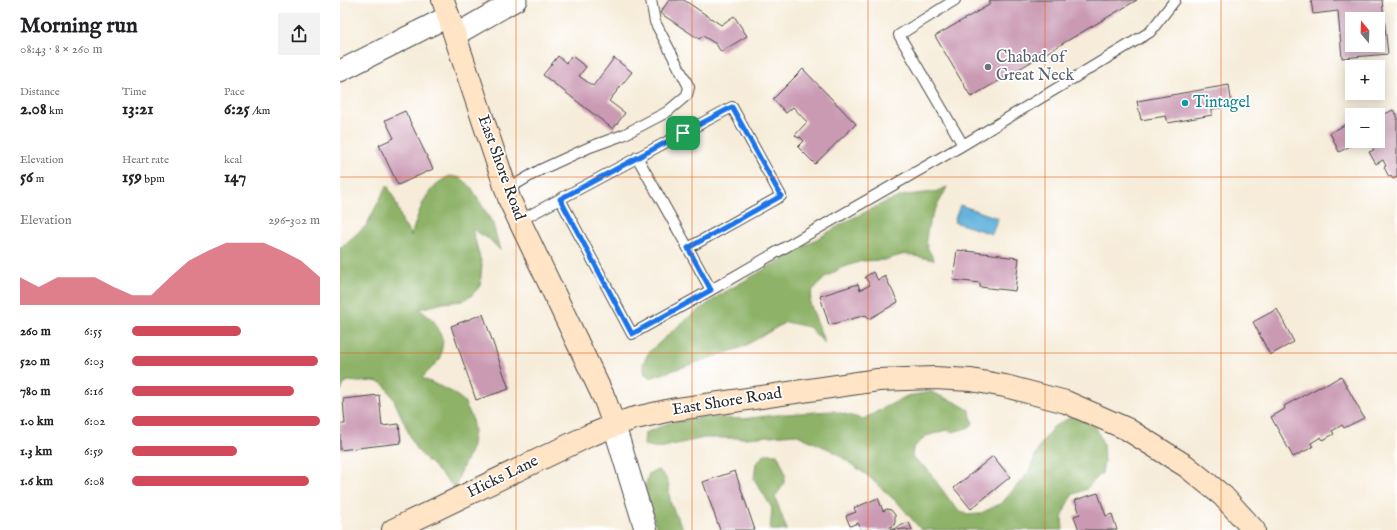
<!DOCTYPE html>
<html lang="en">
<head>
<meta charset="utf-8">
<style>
  :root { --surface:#fff; --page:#f2f2f2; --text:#202124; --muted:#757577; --accent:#d1495b }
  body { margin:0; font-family:"IM FELL English",serif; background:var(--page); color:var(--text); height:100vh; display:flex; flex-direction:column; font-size:15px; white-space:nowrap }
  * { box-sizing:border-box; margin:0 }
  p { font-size:13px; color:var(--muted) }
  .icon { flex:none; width:22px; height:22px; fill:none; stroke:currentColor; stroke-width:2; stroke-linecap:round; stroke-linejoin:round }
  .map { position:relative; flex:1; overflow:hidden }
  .drawer { display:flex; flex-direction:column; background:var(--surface); width:340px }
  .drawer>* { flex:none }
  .needle { width:26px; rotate:341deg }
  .controls { position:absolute; left:1005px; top:12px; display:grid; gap:8px }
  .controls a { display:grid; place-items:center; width:40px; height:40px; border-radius:0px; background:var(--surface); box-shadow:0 2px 10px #0003; font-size:20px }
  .pin { position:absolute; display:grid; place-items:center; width:34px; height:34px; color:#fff; margin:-17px; border-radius:8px; box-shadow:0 2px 6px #0006 }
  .round { display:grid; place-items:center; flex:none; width:42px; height:42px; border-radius:0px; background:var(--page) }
  .summary { display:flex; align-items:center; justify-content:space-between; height:68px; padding:0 20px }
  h1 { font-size:22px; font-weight:700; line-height:30px }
  .figures { display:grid; grid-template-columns:repeat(3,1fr); gap:6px; height:68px; padding:4px 20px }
  .figures div { display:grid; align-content:center }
  .figures b { font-size:17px; font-weight:700 }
  .figures small { font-size:11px; font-weight:400 }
  .figures p { font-size:11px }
  .chart { height:112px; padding:8px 20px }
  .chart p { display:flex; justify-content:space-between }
  .chart svg { width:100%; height:72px; margin-top:4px; fill:var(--accent); opacity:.7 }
  ul { padding:0 20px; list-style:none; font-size:13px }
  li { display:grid; grid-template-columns:64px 48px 1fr; align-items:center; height:30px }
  li i { height:10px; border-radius:5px; background:var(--accent) }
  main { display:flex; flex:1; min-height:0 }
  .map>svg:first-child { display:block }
</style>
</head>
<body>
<main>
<section class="drawer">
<div class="summary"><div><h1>Morning run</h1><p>08:43 · 8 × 260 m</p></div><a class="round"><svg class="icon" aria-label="share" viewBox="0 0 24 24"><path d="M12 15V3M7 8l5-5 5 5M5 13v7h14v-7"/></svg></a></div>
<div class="figures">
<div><p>Distance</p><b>2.08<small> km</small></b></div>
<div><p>Time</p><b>13:21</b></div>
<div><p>Pace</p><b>6:25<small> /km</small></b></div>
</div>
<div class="figures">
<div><p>Elevation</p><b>56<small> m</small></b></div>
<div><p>Heart rate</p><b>159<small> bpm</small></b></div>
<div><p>kcal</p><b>147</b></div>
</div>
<div class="chart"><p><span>Elevation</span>296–302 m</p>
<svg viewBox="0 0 160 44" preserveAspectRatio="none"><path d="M0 44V27L10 33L20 27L30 27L40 27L50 33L60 38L70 38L80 27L90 17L100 11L110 6L120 6L130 6L140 11L150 17L160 27V44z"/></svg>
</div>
<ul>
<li><b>260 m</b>6:55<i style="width:58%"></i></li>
<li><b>520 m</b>6:03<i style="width:99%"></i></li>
<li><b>780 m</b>6:16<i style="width:86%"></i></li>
<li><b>1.0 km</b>6:02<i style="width:100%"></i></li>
<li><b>1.3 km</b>6:59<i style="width:56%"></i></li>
<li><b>1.6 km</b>6:08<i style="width:94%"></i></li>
</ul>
</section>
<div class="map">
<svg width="1057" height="530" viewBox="0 0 1057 530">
  <rect width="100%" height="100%" fill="#fff"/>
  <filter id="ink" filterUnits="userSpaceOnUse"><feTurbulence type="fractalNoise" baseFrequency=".025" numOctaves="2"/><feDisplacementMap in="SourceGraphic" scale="8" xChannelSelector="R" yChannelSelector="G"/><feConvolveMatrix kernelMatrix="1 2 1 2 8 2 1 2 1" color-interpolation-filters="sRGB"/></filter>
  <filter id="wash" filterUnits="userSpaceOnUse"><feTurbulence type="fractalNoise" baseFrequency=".012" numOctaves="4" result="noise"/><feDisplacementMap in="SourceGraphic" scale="16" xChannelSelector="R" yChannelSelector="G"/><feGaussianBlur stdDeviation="0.9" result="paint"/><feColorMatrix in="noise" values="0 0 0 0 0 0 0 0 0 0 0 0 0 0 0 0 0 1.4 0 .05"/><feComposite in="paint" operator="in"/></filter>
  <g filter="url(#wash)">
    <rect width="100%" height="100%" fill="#f6ecd9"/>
    <!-- forest -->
    <path fill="#8db267" stroke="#5c6e49" d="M 110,176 L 121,178 L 131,187 L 153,224 L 160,250 L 149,239 L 132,229 L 142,265 L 140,286 L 131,296 L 122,301 L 103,303 L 79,309 L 93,320 L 99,330 L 103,341 L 100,359 L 82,378 L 112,392 L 124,401 L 132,418 L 134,432 L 131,451 L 122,468 L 115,488 L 76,449 L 53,398 L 44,384 L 34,381 L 20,382 L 6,381 L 0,392 L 0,248 L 26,226 L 47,185 L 55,200 L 63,223 L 71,236 C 79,212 85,186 110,176 Z
      M 607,187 C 599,205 583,225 587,246 C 588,250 592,255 594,260 L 565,254 L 544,260 L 522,261 L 501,268 L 486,277 L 472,291 L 470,303 L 485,344 L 469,327 L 446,322 L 403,347 L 310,378 L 305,374 L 303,364 L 309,352 L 344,321 L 380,295 L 511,219 L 546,202 L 565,195 L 595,192 Z
      M 591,392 L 617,403 L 629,410 L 633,423 L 630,427 L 613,432 L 607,430 L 586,436 L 573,448 L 572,457 L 587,469 L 614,506 L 627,515 L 639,514 L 662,503 L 688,473 L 699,447 L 713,427 L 731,417 L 745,419 L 757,429 L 763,444 L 764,462 L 762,473 L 746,489 L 732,495 L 726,506 L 722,519 L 723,530 L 581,530 L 561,506 L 528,476 L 493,451 L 455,434 L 406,438 L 364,438 L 319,448 L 304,445 L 305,433 L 329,423 L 363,417 L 402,419 L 445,414 L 493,411 L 523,419 L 567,396 Z
      M 425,454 L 437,454 C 447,475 449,478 435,497 L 447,530 L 430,530 L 432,508 L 414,479 L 416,463 Z
      M 318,470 C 333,481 327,489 331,504 C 334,513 340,522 344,530 L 317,530 L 305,487 L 309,473 Z"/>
    <!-- water -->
    <path fill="#61b1db" stroke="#466e83" d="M 620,205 L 658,218 L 652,234 L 614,222 Z"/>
    <g id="blocks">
      <!-- building -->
      <path fill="#ca9ab3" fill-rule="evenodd" d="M 329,0 L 344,0 L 381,25 L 394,16 L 407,36 L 381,52 L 376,44 L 363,36 L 359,39 L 320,13 Z
        M 650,0 L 797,0 L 631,97 L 595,36 L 649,5 Z
        M 971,0 L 1042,0 L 1048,54 L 1002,58 L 998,11 L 973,14 ZM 1012,19 L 1038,19 L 1038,45 L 1012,45 Z
        M 218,56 L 226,63 L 232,56 L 246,67 L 239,76 L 253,86 L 274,58 L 292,72 L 269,101 L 285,113 L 273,129 L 203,75 Z
        M 463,69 L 516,124 L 475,164 L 458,147 L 464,141 L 460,137 L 458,138 L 455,135 L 467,122 L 453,107 L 446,113 L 433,99 Z
        M 889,85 L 892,106 L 872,109 L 872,115 L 828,123 L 826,116 L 801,120 L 797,101 Z
        M 1043,110 L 1045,114 L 1053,110 L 1056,114 L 1057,114 L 1057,177 L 1053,179 L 1051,176 L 1049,177 L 1044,167 L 1046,166 L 1043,160 L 1036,164 L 1029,152 L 1034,150 L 1029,141 L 1038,141 L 1038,115 L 1026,115 L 1032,111 L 1034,115 Z
        M 65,111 L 93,169 L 58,185 L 39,145 L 54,138 L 45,120 Z
        M 1012,121 L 1012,141 L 1020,141 L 999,152 L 990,133 Z
        M 617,250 L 661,255 L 661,256 L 679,258 L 675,291 L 640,287 L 640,283 L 613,280 Z
        M 533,272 L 538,280 L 545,276 L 558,302 L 529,319 L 526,315 L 489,325 L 480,296 L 518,284 L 520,290 L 530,285 L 525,277 Z
        M 937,309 L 954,342 L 930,355 L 913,322 Z
        M 143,314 L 169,389 L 136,400 L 111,326 Z
        M 1001,376 L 1024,418 L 1004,428 L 1002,425 L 992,431 L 994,434 L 983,440 L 981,437 L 971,443 L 973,447 L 953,457 L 931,417 L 945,409 L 944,406 L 985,384 L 986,385 Z
        M 39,395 L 42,426 L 59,424 L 61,443 L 0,450 L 0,424 L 5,424 L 3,399 Z
        M 653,456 L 670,477 L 631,509 L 614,488 Z
        M 395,471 L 415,530 L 380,530 L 363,482 Z
        M 758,493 L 766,516 L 772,514 L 777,530 L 739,530 L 734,516 L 740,514 L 735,500 Z
        M 538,498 L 543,511 L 547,509 L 551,510 L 555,515 L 555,522 L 554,525 L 550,527 L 551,530 L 521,530 L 518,523 L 510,526 L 506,516 L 516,512 L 514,508 Z
        M 569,522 L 572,530 L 567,530 L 566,529 L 551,530 Z"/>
    </g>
  </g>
  <g filter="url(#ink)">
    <use href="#blocks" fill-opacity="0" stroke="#494845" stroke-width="1"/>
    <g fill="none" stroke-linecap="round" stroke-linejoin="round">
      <defs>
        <path id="service" d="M 615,0 L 559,35 L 623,145
          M 297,157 L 348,248
          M 166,190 L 200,170 L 250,147 L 283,135 L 327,112 L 347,95 L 349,87 L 315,22 L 311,0
          M 179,221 L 392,107 L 441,196 L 348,248 L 371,290 L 292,334 L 220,199
          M 371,290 L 623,145 L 810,32 L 835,0"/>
        <path id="minor" d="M 115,35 L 176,0
          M 0,71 L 109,16"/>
        <path id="tertiary" d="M 274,425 L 306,530"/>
        <path id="secondary" d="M 103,0 L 170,201 L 265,400 L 274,425
          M 53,530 L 248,436 L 291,419 L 331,410 L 538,380 L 594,378 L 631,380 L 665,386 L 726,402 L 787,429 L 846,466 L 883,496 L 914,530"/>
      </defs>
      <!-- service casing -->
      <use href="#service" stroke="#494845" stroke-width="12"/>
      <!-- minor casing -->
      <use href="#minor" stroke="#494845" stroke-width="23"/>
      <!-- tertiary casing -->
      <use href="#tertiary" stroke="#494845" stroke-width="24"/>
      <!-- secondary casing -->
      <use href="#secondary" stroke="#494845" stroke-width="24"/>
      <!-- service -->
      <use href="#service" stroke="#fff" stroke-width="10"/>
      <!-- minor -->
      <use href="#minor" stroke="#fff" stroke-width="21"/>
      <!-- tertiary -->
      <use href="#tertiary" stroke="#fff" stroke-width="22"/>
      <!-- secondary -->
      <use href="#secondary" stroke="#ffe4c6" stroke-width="22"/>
    </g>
  </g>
  <g fill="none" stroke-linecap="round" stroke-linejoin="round" filter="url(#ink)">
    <defs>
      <path id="route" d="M 392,107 L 441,196 L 348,248 L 371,290 L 292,334 L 220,199 Z"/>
    </defs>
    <!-- route casing -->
    <use href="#route" stroke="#fff" stroke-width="8"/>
    <!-- route -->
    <use href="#route" stroke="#1a73e8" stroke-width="5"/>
  </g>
  <!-- grid -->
  <path fill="none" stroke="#e8590c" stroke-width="1" stroke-opacity="0.55" d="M 176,0 L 176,530M 352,0 L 352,530M 528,0 L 528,530M 705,0 L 705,530M 881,0 L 881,530M 0,177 L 1057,177M 0,353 L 1057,353"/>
  <!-- markers -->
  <circle fill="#6b7280" stroke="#fff" stroke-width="1.5" cx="648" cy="67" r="4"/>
  <circle fill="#0f9aa8" stroke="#fff" stroke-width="1.5" cx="845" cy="103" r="4"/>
  <g text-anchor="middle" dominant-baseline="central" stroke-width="3.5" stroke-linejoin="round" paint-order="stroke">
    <!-- worship labels -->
    <g font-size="16" fill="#5b616d" stroke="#fff" text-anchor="start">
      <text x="656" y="58">Chabad of<tspan x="656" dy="18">Great Neck</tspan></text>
    </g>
    <!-- culture labels -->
    <g font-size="16" fill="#0d838f" stroke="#fff" text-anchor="start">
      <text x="853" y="103">Tintagel</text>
    </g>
    <!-- street labels -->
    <g font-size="16" fill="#2b2b2b" stroke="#fff">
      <text transform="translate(161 168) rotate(70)">East Shore Road</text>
      <text transform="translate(387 402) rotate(-9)">East Shore Road</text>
      <text transform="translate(163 477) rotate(-26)">Hicks Lane</text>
    </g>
  </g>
</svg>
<div class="controls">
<a><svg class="needle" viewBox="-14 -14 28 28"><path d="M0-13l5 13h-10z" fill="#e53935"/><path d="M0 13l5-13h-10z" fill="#757577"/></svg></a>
<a>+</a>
<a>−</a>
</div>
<div class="pin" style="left:343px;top:133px;background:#1e9e55"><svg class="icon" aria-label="arrive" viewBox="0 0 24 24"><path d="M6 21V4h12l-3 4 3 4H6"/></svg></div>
</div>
</main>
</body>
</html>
